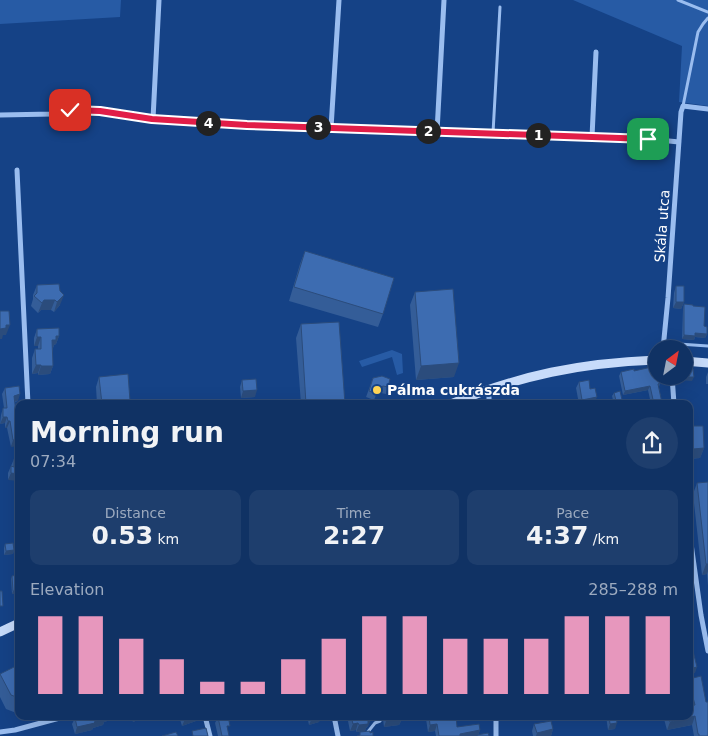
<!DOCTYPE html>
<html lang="en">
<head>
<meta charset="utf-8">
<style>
  :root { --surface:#103264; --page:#1e3e6d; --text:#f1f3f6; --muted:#9caabf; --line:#304d78; --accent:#e797bd }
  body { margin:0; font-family:"DejaVu Sans",sans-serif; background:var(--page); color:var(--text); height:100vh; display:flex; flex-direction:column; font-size:19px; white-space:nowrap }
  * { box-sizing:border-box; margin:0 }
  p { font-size:16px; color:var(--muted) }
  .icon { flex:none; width:28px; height:28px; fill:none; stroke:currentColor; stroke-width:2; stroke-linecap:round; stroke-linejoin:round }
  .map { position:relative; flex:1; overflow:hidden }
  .details { position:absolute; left:15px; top:400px; width:678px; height:320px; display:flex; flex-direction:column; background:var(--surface); border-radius:10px; box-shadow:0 5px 20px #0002,0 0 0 1px var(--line) }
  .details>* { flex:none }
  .needle { width:32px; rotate:32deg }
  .fabs { position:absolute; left:648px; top:340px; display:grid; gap:10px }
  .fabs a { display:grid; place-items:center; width:45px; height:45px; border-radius:50%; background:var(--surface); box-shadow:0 5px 20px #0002,0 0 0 1px var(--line); font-size:25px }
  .pin { position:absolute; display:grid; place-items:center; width:42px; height:42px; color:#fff; margin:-21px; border-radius:10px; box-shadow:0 2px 8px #0006 }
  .km { position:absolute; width:25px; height:25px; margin:-12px; border-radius:50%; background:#222; color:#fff; font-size:14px; line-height:25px; text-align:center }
  .round { display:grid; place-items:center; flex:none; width:52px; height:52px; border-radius:26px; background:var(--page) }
  .headline { display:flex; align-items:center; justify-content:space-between; height:85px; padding:0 15px }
  h1 { font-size:28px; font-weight:700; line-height:38px }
  .figures { display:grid; grid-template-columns:repeat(3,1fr); gap:8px; height:85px; padding:5px 15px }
  .figures div { display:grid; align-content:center; border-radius:10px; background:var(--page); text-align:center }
  .figures b { font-size:25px; font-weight:700 }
  .figures small { font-size:14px; font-weight:400 }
  .figures p { font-size:14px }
  .chart { height:140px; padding:10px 15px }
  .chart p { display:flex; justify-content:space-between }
  .chart svg { width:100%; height:90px; margin-top:5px; stroke:var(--accent); stroke-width:6 }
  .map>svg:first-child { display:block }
</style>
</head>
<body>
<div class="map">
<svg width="708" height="736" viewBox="0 0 708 736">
  <rect width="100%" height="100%" fill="#154286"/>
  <!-- green -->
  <path fill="#275ba5" d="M 0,0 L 121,0 L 120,17 L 0,24 Z
    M 573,0 L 708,0 L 708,106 L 679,102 L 682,46 Z
    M 392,350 L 402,354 L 403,373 L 397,375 L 392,357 L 362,367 L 359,361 Z"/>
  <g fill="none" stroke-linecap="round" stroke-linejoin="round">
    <!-- stream -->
    <path stroke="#8bb7f2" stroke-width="2.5" d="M 472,404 L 478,401"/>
    <!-- service -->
    <path stroke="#9abdef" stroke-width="3" d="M 678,0 L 708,12
      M 683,106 L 698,32 L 703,24 L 708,18
      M 493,133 L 500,7
      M 664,343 L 708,346
      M 367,733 L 375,723 L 380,721"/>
    <!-- minor -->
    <path stroke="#9abdef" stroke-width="5" d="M 0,115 L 53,114 L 71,110 L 100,111 L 153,119 L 247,125 L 649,139 L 679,142
      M 153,119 L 159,0
      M 331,128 L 339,0
      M 437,132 L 444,0
      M 592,137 L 596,52
      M 17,170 L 28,404
      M 663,349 L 668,298 L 681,112 L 683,106 L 708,109
      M 672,376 L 674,404
      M 489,389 L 489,404
      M 689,529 L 701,615 L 708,651
      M 205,716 L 210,736
      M 334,716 L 338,736
      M 496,716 L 496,736
      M 0,732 L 15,730 L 67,716"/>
    <!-- secondary -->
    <path stroke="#c7dbfa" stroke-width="9" d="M 684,361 L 708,363
      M 451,404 C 520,375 581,363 656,360
      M 0,632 L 19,623"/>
  </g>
  <!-- wall -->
  <path fill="#345d98" d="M 305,251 L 383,314 L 378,327 L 289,301 L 300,264 Z
    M 59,284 L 60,305 L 54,312 L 51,310 L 41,310 L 38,313 L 31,306 L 33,299 L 33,295 L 37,285 Z
    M 676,286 L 684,302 L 681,309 L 673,308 L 674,293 Z
    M 415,292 L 454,377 L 416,380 L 410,305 Z
    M 684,304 L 693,306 L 704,326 L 707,334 L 705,338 L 695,337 L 694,340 L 682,339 L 683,309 Z
    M 301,324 L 345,404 L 301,404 L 296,338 Z
    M 37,329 L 59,336 L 56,344 L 54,345 L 53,348 L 53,366 L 50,374 L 38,375 L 38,373 L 32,374 L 32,358 L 35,349 L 38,349 L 38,346 L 34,346 L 34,338 Z
    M 634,371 L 660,383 L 659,387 L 662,404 L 651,404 L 648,390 L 623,395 L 619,376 L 621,372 Z
    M 708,372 L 708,384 L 706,384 L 706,377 Z
    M 99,377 L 129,404 L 97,404 L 96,387 Z
    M 373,378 L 388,387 L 386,394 L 381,393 L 376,395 L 374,400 L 366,397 Z
    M 242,380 L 255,397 L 241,398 L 240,387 Z
    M 579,382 L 594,404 L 579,404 L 576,388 Z
    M 5,388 L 18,401 L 15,402 L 18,431 L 11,447 L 7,428 L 5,428 L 5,423 L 0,424 L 1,415 L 3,408 L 4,408 L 2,394 Z
    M 614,393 L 623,404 L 614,404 L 612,396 Z
    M 692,426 L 704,448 L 700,458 L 689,459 L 689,435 Z
    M 14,459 L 19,459 L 8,480 L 8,473 Z
    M 708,482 L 708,586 L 707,574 L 702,575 L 693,494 L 697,483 Z
    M 5,544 L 14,550 L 13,554 L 4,555 L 4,548 Z
    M 16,572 L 18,594 L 12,594 L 11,579 L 12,576 L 15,576 Z
    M 19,670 L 19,714 L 6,709 L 0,697 L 0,674 Z
    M 689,679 L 708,736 L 694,736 L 692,725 L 667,730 L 664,719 L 665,716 L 689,716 L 690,706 L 689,701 Z
    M 81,716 L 117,716 L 117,718 L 104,722 L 103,725 L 93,728 L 92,730 L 75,734 L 72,724 L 75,718 Z
    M 131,716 L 140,716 L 138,720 L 133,722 Z
    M 179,716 L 198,716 L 196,721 L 182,726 Z
    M 307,716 L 321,716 L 319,722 L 309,725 Z
    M 350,716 L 370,716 L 368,726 L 366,728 L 365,731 L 356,732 L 356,730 L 350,731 L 348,721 Z
    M 384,716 L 401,716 L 402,719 L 399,725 L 384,727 L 383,719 Z
    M 422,716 L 435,716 L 435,718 L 457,727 L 480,730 L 478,735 L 489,736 L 436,736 L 435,731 L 428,732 L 426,719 L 423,720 Z
    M 606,716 L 616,716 L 615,729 L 608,730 Z
    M 218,717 L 228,731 L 229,736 L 218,736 L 215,723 Z
    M 534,724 L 553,729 L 551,736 L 533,736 L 532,731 Z"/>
  <!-- shaded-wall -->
  <path fill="#2b4c7c" d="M 64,295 L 60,305 L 54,312 L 57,302 Z
    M 44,300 L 55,300 L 51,310 L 41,310 L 38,313 L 42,303 Z
    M 676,302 L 684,302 L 681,309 L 673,308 Z
    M 6,325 L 10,325 L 6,335 L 3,335 L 2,339 L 0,339 L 0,329 Z
    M 695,333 L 707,334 L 705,338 L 695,337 L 694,340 L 682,339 L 684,335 Z
    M 56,336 L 59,336 L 56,344 L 54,345 L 53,348 L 49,349 L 52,340 Z
    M 37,337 L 41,337 L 38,346 L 34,346 Z
    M 459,363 L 454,377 L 416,380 L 421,366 Z
    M 36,365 L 41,365 L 38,373 L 32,374 Z
    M 41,366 L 53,366 L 50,374 L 38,375 Z
    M 679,377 L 694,377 L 692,381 L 677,380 Z
    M 383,386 L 381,393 L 376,395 L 379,388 Z
    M 650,386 L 648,390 L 623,395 L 625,391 Z
    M 257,390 L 255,397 L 241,398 L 243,391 Z
    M 20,394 L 18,401 L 11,402 L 14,396 Z
    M 597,397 L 594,404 L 581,404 L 582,400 Z
    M 130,401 L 129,404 L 102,404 Z
    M 3,417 L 7,417 L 5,423 L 0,424 Z
    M 8,421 L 10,421 L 7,428 L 5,428 Z
    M 19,439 L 19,446 L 11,447 L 13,440 Z
    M 704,448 L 700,458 L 689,459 L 693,449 Z
    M 11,473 L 19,474 L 19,481 L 8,480 Z
    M 14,550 L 13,554 L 4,555 L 6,551 Z
    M 706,564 L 708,564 L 708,571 L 707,574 L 702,575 Z
    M 13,591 L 19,591 L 18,594 L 12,594 Z
    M 693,619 L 690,626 L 689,626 L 689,620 Z
    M 697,667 L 695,673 L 689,674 L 689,669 Z
    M 104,716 L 117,716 L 117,718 L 104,722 L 103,725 L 93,728 L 92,730 L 75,734 L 77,727 L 94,722 Z
    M 135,716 L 140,716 L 138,720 L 133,722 Z
    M 164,716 L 172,716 L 163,719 Z
    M 193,716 L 198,716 L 196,721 L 182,726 L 185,719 Z
    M 318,716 L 321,716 L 319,722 L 309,725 L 312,718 Z
    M 424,716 L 427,716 L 426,719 L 423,720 Z
    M 695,716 L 692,725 L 667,730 L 670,722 Z
    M 402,719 L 399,725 L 384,727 L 386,721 Z
    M 371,720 L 368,726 L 366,728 L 365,731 L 356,732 L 359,725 Z
    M 358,723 L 356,730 L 350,731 L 353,724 Z
    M 617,723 L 615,729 L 608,730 L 610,724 Z
    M 437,724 L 435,731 L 428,732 L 430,725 Z
    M 553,729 L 551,736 L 536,736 L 537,733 Z
    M 480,730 L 478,736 L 459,736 L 460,734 Z"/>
  <!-- building -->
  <path fill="#3d6cb1" stroke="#2b4c7c" d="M 305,251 L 394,278 L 383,314 L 294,287 Z
    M 59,284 L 60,291 L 64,295 L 57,302 L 55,300 L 44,300 L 42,303 L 34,296 L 37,293 L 37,285 Z
    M 676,286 L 684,286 L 684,302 L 676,302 Z
    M 453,289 L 459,363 L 421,366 L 415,292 Z
    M 684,304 L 693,305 L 693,306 L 705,307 L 704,326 L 707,327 L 707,334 L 695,333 L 695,336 L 684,335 Z
    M 0,311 L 9,311 L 10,325 L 6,325 L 6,328 L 0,329 L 0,330 Z
    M 339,322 L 345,404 L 306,404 L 301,324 Z
    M 59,328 L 59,336 L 56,336 L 56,340 L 52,340 L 53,366 L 41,366 L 41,365 L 36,365 L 35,349 L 41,349 L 41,337 L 37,337 L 37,329 Z
    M 656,366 L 656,376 L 659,376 L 660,383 L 658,384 L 662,403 L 654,404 L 650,386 L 625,391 L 621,372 L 634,369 L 634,371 Z
    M 684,368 L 693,369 L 694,377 L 679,377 L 684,376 Z
    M 128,374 L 130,401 L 102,404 L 99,377 Z
    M 382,376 L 390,379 L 388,387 L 383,386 L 379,388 L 377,394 L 369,391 L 373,378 Z
    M 256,379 L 257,390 L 243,391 L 242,380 Z
    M 589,380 L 590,389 L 595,388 L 597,397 L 582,400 L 579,382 Z
    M 19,386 L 20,394 L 14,396 L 18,431 L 19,431 L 19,439 L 13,440 L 10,421 L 8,421 L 7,417 L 3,417 L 3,408 L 7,408 L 5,388 Z
    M 620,391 L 623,404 L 617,404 L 614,393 Z
    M 692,426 L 703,426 L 704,448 L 693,449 Z
    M 14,459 L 19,459 L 19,474 L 11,473 L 11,466 L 14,467 Z
    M 708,482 L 708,564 L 706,564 L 697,483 Z
    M 13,543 L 14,550 L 6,551 L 5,544 Z
    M 16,572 L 19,572 L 19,591 L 13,591 L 12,576 L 17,575 Z
    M 0,591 L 2,591 L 3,606 L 0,606 Z
    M 689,604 L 693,619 L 689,620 Z
    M 689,635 L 697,667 L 689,669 Z
    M 16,666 L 19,670 L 19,698 L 11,695 L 0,674 Z
    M 701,676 L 706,702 L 708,702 L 708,736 L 699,736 L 699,734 L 698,734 L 695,716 L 670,722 L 668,716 L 689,716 L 689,706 L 695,705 L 690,686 L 689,686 L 689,679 Z
    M 81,716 L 105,716 L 105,719 L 94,722 L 95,723 L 77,727 L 75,718 Z
    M 184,716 L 193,716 L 185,719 Z
    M 228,716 L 230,726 L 227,726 L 229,736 L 222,736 L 218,717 Z
    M 351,716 L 370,716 L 371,720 L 368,721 L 368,724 L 359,725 L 358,723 L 353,724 Z
    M 385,716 L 401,716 L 402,719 L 386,721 Z
    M 429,716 L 435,716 L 435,718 L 444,716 L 456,716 L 457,727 L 479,724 L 480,730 L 460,734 L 460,736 L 439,736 L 437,724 L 430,725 Z
    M 609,716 L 616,716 L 617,723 L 610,724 Z
    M 551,721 L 553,729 L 537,733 L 534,724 Z
    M 206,728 L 208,736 L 193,736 L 192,731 Z
    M 370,731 L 370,733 L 373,732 L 373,736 L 357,736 L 360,735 L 360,732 Z
    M 176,732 L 178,736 L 162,736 Z
    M 488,733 L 489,736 L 477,736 L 477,735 Z"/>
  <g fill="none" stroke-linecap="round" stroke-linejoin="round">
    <defs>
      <path id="route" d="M 70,110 L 100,111 L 152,119 L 247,125 L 648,139"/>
    </defs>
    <!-- route casing -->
    <use href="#route" stroke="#fff" stroke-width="10"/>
    <!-- route -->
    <use href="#route" stroke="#e11d48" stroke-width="6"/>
  </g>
  <!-- markers -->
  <circle fill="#ffd557" stroke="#154286" stroke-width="2" cx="377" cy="390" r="5"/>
  <g text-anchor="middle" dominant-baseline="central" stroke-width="4" stroke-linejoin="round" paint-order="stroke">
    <!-- street labels -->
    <g font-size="14" fill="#fff" stroke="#154286">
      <text transform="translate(662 226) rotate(-86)">Skála utca</text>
    </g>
    <!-- poi labels -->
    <g font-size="14" font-weight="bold" fill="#fff" stroke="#154286" text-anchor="start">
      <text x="387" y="390">Pálma cukrászda</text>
    </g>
  </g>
</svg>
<div class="fabs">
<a><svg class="needle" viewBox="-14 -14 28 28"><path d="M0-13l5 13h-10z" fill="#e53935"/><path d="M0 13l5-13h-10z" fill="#9caabf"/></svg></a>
</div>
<div class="pin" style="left:648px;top:139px;background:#1e9e55"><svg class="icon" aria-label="arrive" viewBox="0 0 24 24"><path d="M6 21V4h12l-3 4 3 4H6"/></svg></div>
<div class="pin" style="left:70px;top:110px;background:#d93025"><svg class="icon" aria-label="check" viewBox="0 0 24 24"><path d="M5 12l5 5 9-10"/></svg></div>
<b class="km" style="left:538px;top:135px">1</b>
<b class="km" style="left:428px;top:131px">2</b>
<b class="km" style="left:318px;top:127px">3</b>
<b class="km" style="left:208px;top:123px">4</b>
<section class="details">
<div class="headline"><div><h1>Morning run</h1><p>07:34</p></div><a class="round"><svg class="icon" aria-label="share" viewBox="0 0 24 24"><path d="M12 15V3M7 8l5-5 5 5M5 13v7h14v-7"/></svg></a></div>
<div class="figures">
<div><p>Distance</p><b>0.53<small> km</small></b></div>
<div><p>Time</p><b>2:27</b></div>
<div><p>Pace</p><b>4:37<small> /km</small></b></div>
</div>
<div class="chart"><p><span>Elevation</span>285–288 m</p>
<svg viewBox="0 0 160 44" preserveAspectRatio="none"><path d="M5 44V6M15 44V6M25 44V17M35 44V27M45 44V38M55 44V38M65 44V27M75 44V17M85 44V6M95 44V6M105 44V17M115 44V17M125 44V17M135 44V6M145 44V6M155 44V6"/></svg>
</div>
</section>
</div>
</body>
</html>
